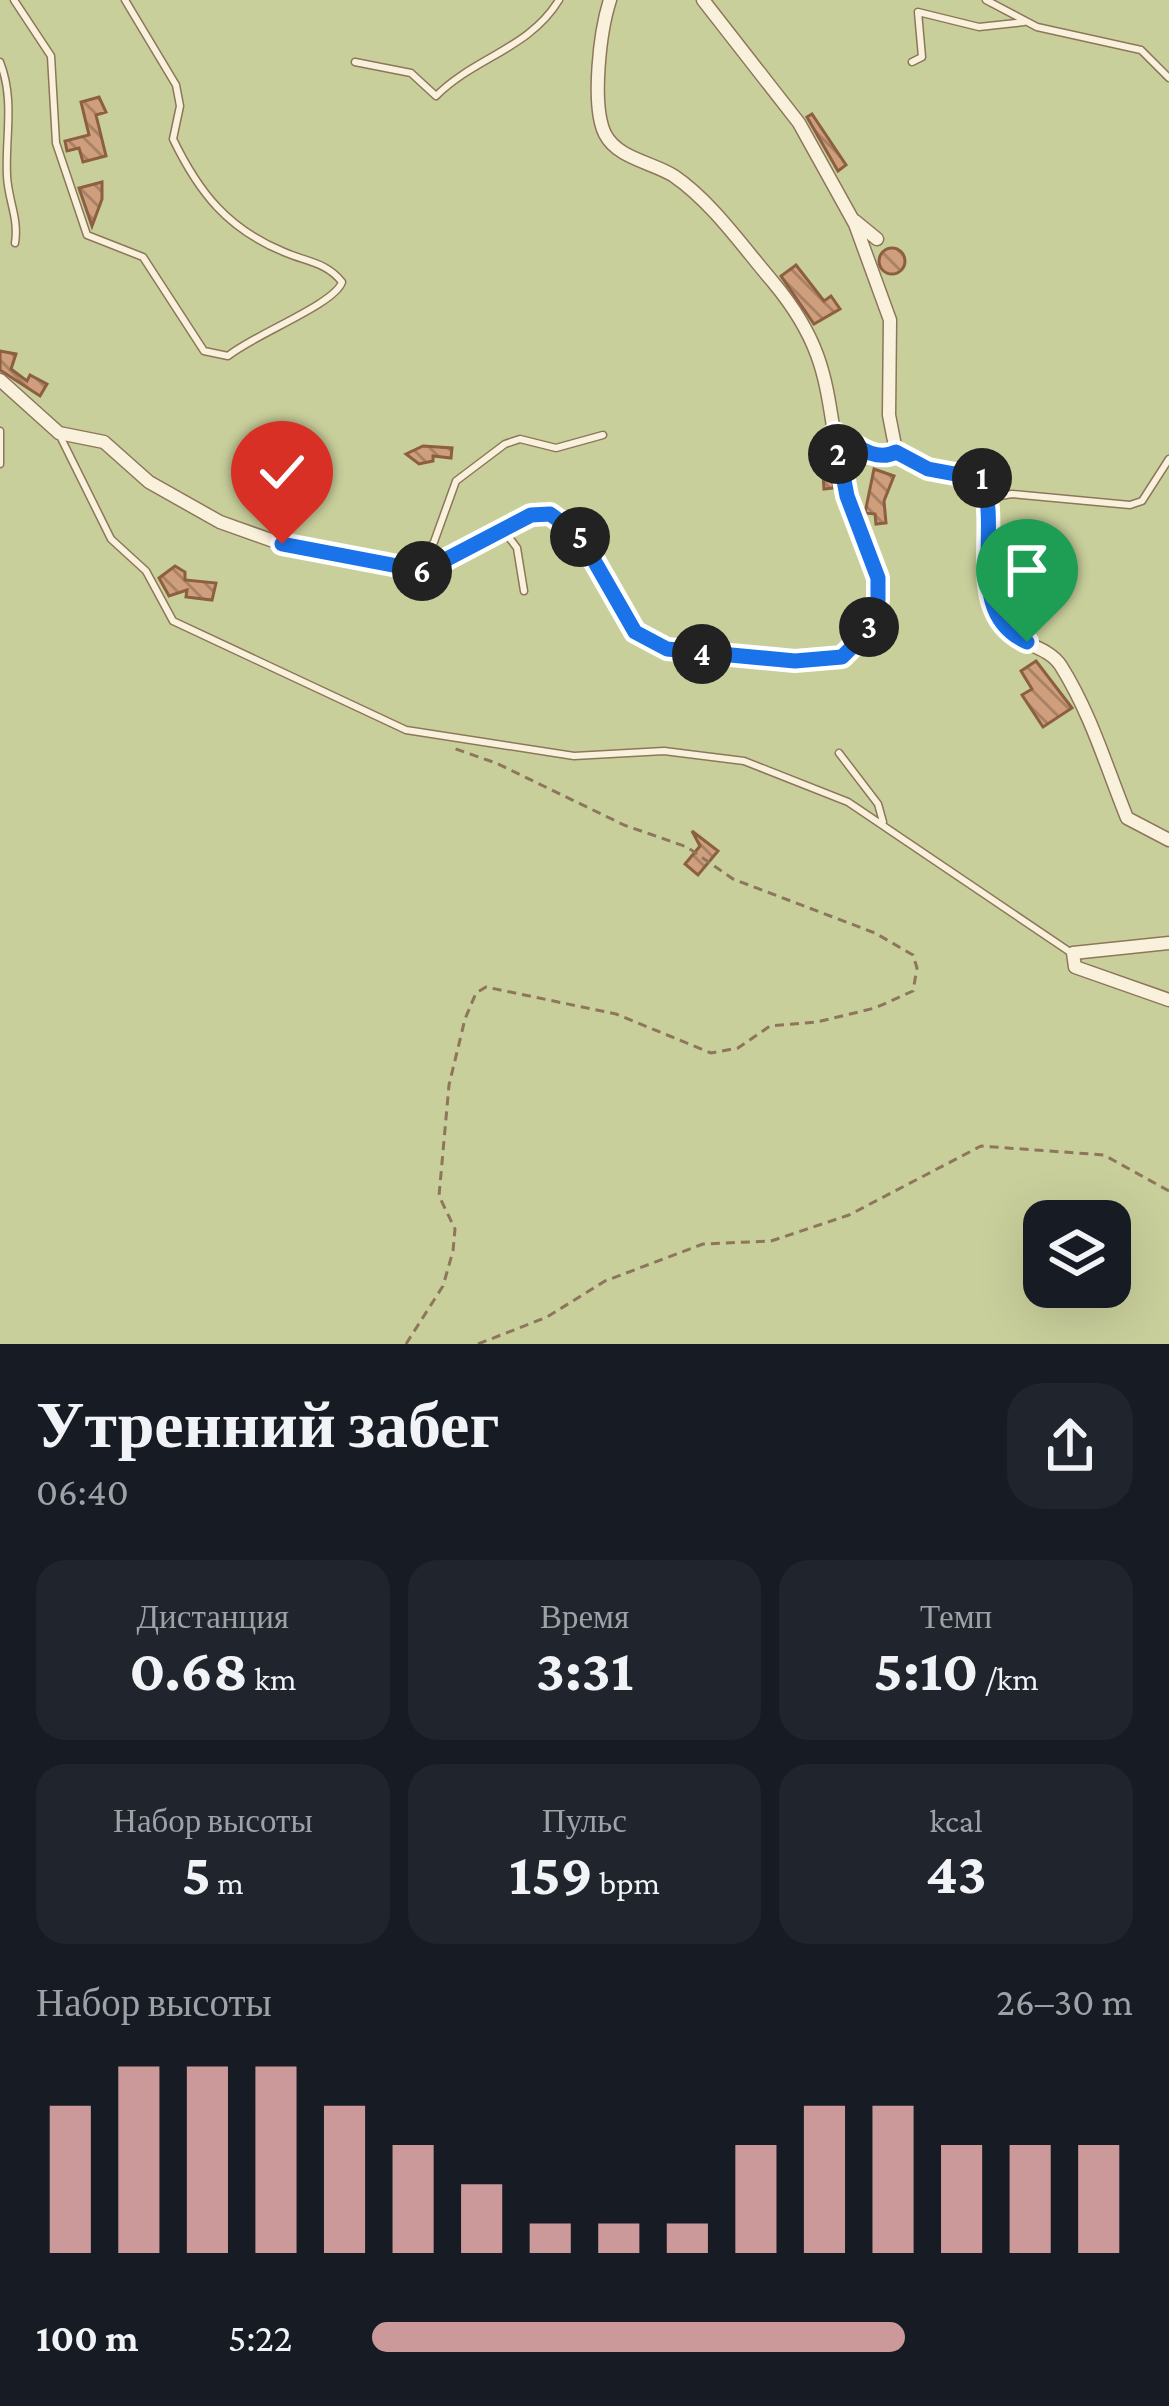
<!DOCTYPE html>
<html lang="ru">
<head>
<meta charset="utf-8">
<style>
  :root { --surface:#171b24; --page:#20242c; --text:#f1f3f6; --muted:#9ea1a6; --accent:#cc999b }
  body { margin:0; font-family:"Crimson Pro",serif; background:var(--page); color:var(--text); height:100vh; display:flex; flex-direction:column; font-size:45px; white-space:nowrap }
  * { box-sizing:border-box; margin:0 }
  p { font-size:39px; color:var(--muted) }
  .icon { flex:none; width:66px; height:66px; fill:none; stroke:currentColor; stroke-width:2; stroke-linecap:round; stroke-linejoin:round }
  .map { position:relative; height:1344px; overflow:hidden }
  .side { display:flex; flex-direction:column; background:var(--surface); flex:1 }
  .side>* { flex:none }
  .controls { position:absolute; left:1023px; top:1200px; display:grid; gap:24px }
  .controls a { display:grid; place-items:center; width:108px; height:108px; border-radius:24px; background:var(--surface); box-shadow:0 12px 48px #0002; font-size:60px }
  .pin { position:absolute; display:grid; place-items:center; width:102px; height:102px; color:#fff; margin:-123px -51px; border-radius:50% 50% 50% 0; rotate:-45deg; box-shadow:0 0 12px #0007 }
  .pin .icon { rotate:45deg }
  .km { position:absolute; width:60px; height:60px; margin:-30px; border-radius:50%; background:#222; color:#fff; font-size:33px; line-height:60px; text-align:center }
  .round { display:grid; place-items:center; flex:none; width:126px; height:126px; border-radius:36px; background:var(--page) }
  .overview { display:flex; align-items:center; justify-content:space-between; height:204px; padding:0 36px }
  h1 { font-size:66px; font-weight:700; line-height:90px }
  .metrics { display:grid; grid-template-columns:repeat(3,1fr); gap:18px; height:204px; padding:12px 36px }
  .metrics div { display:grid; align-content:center; border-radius:30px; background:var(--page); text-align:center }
  .metrics b { font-size:60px; font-weight:700 }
  .metrics small { font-size:33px; font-weight:400 }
  .metrics p { font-size:33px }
  .chart { height:336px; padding:24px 36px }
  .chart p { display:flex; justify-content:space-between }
  .chart svg { width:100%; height:216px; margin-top:12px; stroke:var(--accent); stroke-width:6 }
  ul { padding:0 36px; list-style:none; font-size:39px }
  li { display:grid; grid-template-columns:192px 144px 1fr; align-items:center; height:90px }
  li i { height:30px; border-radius:15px; background:var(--accent) }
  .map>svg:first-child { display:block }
</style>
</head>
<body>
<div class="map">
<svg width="1169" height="1344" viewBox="0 0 1169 1344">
  <defs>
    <pattern id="building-back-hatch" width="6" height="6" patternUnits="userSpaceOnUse" patternTransform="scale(3)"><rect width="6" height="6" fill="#cf9f7d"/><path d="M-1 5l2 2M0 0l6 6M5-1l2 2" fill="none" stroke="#a98266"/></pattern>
  </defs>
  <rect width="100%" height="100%" fill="#f0e4c8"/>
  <!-- garden -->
  <path fill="#c9cf9b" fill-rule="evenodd" d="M 0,0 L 1169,0 L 1169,1344 L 0,1344 ZM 1044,1221 L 1110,1221 L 1110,1287 L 1044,1287 Z"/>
  <!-- building -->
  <path fill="url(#building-back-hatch)" stroke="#8d5f41" stroke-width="3" d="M 99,97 L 106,112 L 96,115 L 106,156 L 83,162 L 79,148 L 67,151 L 65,141 L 89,135 L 81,102 Z
    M 812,114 L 846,165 L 838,171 L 807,117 Z
    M 102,182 L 102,199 L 92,226 L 79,188 Z
    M879 261a13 13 0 1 1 26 0a13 13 0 1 1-26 0Z
    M 796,265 L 824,301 L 831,296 L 840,309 L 814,324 L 781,276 Z
    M 0,351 L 16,354 L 11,369 L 27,381 L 30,375 L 47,384 L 40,396 L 0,370 Z
    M 819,433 L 823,433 L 834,488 L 824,489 L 823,473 L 818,473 Z
    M 423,446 L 452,448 L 451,458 L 433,456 L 433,461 L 419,464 L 406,454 Z
    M 874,469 L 894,476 L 884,501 L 886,523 L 876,524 L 875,514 L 865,513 Z
    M 175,566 L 185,572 L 185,580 L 216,583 L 212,600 L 186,597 L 187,590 L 169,596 L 159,578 Z
    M 1036,661 L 1072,708 L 1043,727 L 1022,695 L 1032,689 L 1021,671 Z
    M 692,831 L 718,851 L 698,875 L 685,864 L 700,846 Z"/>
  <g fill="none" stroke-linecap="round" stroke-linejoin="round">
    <defs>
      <path id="lane" d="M 14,0 L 51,56 L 56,143 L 87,235 L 143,257 L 204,351 L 228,356 C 255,334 335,304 342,282 C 326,262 307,262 284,252 C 228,229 199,193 173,139 L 180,106 L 176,85 L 125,0
        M 986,0 L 1037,27 L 1141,50 L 1169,78
        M 0,62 C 15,100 5,137 7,176 C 8,200 19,218 15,243
        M 355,62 L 411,73 L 436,96 C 475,57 529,49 559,0
        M 912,62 L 922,57 L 918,12 L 979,27 L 1024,22
        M 0,431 L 0,464
        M 60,436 L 111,539 L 146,571 L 173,621 L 406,730 L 574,756 L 664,751 L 744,761 L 848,802 L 1070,952
        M 988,498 L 1012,494 L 1130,505 L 1142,501 L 1169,459
        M 505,532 L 517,548 L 524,591
        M 415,567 L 434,542 L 456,481 L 505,444 L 520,439 L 556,448 L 603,435
        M 839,753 L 878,804 L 883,822"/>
      <path id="street" d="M 703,0 L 799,123 L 855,224 L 890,320 L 889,415 L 896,451 L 927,469 L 982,479 C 1000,525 973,580 1001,624 C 1014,645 1047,644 1061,666 C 1091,714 1106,766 1127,818 L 1169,840
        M 855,221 L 877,239
        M 0,380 L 59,433 L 104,442 L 149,482 L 220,522 L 282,544 L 424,571 L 531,515 L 550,514 C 609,539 602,623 664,648 C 697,661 771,661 808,661 C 863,660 890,611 874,559 C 867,536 852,516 846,492 C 823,403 838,360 773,282 C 743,247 712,202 674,176 C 652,162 618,159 605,134 C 591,105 600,31 610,0
        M 835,433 C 854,444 875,463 896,451
        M 1169,943 L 1073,953 L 1075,967 L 1169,1000"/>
    </defs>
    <!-- lane casing -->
    <use href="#lane" stroke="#8d765c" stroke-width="9"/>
    <!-- street casing -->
    <use href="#street" stroke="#8d765c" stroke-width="15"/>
    <!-- path -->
    <path stroke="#8d765c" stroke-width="3" stroke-dasharray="9 6" stroke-linecap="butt" d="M 406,1344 L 443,1286 L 453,1251 L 455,1229 L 439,1196 L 449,1085 L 465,1019 L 476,993 L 486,987 L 616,1014 L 711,1053 L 738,1048 L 770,1026 L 817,1022 L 875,1008 L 913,991 L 917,968 L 913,955 L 875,933 L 733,879 L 687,847 L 624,825 L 496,763 L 450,747
      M 478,1344 L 547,1317 L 605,1281 L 703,1244 L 771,1241 L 849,1215 L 981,1146 L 1104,1155 L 1169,1191"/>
    <!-- lane -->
    <use href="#lane" stroke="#faf1dc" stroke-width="6"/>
    <!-- street -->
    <use href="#street" stroke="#faf1dc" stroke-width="12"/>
  </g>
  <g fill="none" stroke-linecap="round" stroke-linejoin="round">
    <defs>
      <path id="route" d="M 282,544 L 424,571 L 531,515 L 550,514 L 580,536 L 635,632 L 667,649 L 795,661 L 842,657 L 866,633 L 878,600 L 878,578 L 847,496 L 835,433 C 854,444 875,463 896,452 L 928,469 L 982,479 C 1002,532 963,613 1027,642"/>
    </defs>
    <!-- route casing -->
    <use href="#route" stroke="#fff" stroke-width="24"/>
    <!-- route -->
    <use href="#route" stroke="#1a73e8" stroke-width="15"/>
  </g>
</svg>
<div class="controls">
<a><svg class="icon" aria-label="layers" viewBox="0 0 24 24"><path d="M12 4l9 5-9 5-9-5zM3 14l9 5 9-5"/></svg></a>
</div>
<div class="pin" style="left:1027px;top:642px;background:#1e9e55"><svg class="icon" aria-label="arrive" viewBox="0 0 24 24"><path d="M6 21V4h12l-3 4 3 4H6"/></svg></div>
<div class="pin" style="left:282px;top:544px;background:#d93025"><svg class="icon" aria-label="check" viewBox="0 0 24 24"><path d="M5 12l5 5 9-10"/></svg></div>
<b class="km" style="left:982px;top:478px">1</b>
<b class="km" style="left:838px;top:454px">2</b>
<b class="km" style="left:869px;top:627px">3</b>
<b class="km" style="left:702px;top:654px">4</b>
<b class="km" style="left:580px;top:537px">5</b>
<b class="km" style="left:422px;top:571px">6</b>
</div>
<section class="side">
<div class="overview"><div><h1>Утренний забег</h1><p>06:40</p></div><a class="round"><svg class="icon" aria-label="share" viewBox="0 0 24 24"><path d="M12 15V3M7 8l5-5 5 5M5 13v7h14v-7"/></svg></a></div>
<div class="metrics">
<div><p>Дистанция</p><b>0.68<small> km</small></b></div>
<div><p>Время</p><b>3:31</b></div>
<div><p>Темп</p><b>5:10<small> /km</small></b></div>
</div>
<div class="metrics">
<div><p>Набор высоты</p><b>5<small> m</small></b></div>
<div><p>Пульс</p><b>159<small> bpm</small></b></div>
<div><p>kcal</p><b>43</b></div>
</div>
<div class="chart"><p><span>Набор высоты</span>26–30 m</p>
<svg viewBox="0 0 160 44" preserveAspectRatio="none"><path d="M5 44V14M15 44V6M25 44V6M35 44V6M45 44V14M55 44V22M65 44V30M75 44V38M85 44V38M95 44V38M105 44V22M115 44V14M125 44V14M135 44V22M145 44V22M155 44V22"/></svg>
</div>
<ul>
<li><b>100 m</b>5:22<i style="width:70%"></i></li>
</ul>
</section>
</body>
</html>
